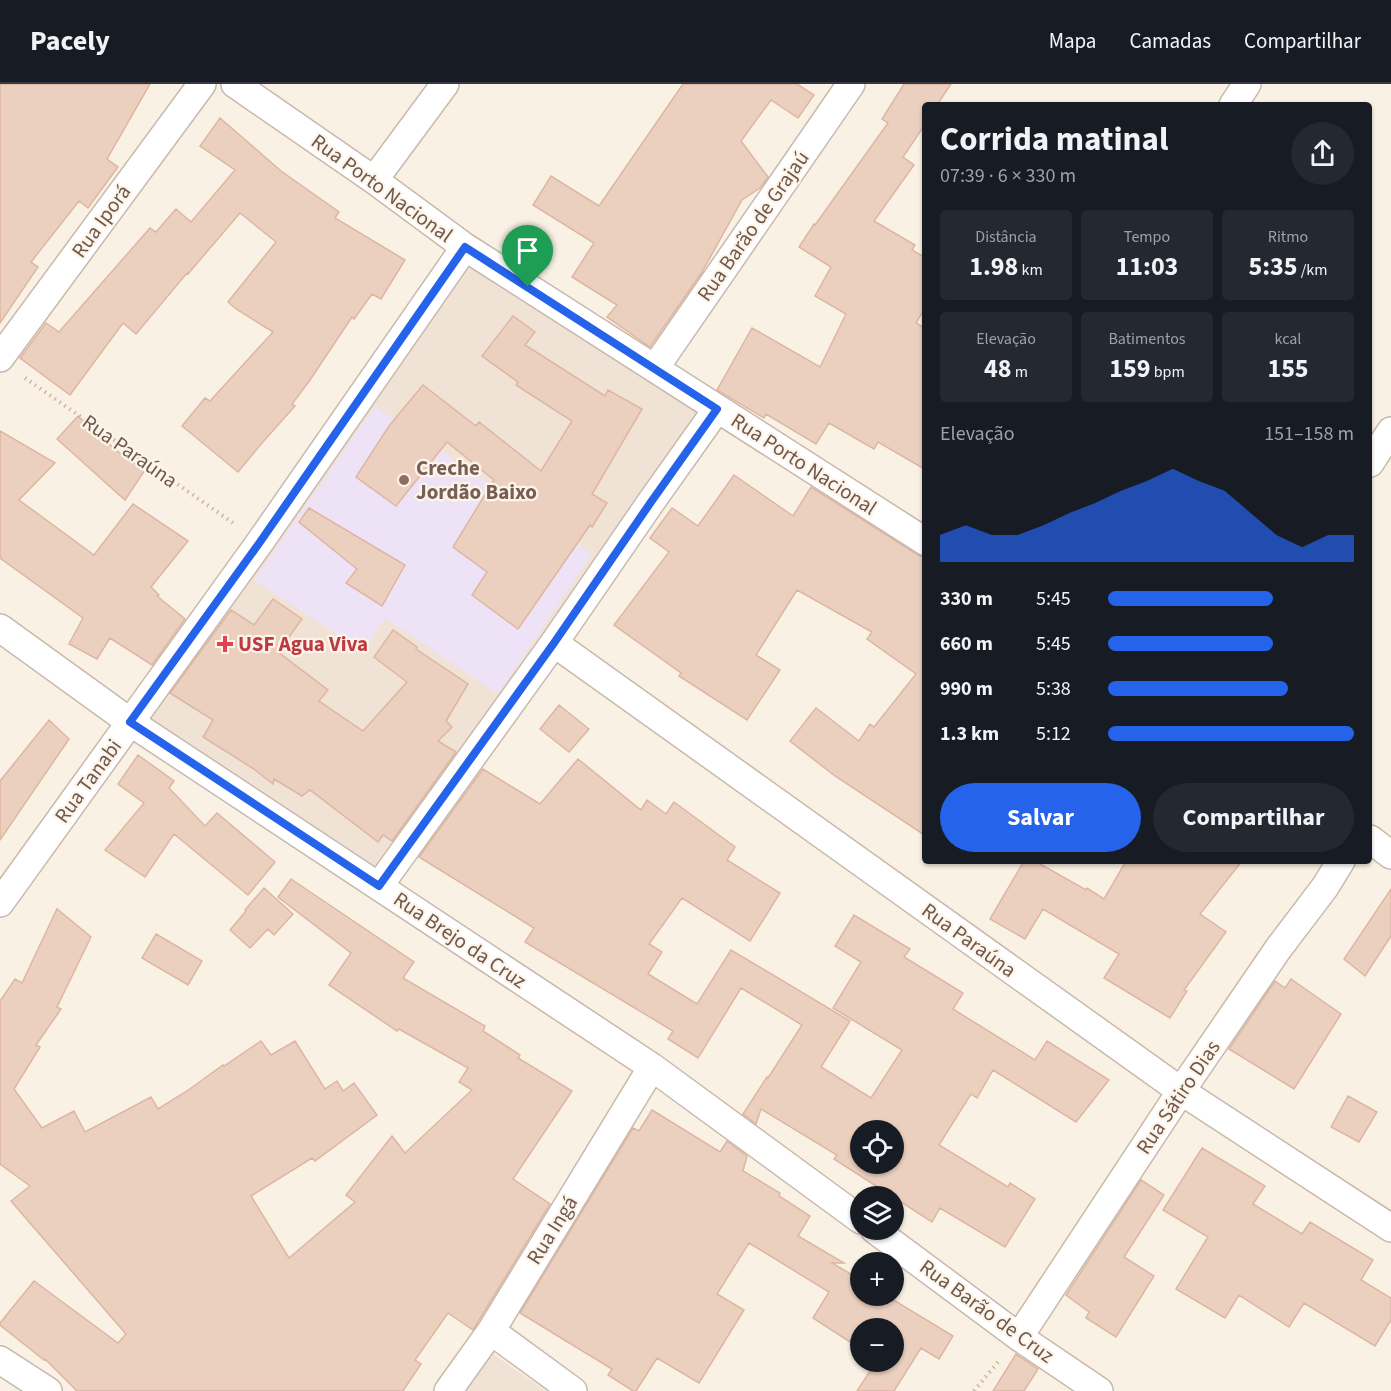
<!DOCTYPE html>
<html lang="pt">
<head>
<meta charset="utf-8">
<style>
  :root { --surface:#171b24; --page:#242831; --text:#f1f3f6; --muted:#9ea1a6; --line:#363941; --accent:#2563eb }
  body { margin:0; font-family:"Source Sans 3",sans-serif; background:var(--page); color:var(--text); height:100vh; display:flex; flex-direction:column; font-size:22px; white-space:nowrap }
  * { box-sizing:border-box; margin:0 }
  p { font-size:20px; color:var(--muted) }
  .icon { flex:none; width:33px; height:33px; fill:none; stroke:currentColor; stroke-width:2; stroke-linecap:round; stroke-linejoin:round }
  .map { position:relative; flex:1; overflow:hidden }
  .side { position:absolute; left:922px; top:18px; width:450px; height:762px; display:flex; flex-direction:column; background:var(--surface); border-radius:6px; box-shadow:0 2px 4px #0004 }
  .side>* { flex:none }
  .controls { position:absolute; left:850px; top:1036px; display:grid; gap:12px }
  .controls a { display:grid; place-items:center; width:54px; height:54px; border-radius:50%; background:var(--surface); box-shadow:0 2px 4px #0004; font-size:30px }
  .pin { position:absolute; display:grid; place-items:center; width:51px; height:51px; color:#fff; margin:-62px -26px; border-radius:50% 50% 50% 0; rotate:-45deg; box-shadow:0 0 6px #0007 }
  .pin .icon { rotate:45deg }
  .round { display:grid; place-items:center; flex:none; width:63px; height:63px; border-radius:32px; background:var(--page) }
  .head { display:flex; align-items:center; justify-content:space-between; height:102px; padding:0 18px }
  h1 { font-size:33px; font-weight:700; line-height:45px }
  .figures { display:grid; grid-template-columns:repeat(3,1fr); gap:9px; height:102px; padding:6px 18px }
  .figures div { display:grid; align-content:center; border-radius:6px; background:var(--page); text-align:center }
  .figures b { font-size:26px; font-weight:700 }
  .figures small { font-size:16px; font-weight:400 }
  .figures p { font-size:16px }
  .chart { height:168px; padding:12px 18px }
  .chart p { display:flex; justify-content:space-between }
  .chart svg { width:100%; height:108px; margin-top:6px; fill:var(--accent); opacity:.7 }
  .cta { display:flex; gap:12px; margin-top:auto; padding:12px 18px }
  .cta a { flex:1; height:69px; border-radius:36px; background:var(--accent); color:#fff; font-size:24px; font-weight:700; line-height:69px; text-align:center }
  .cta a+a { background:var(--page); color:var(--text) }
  ul { padding:0 18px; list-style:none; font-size:20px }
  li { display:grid; grid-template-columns:96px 72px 1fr; align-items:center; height:45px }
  li i { height:15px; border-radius:8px; background:var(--accent) }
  header { display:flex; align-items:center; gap:36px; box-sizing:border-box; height:84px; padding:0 30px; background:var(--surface); border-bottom:2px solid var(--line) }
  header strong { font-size:28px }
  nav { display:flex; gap:33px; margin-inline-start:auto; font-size:21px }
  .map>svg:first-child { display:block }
</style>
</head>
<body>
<header>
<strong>Pacely</strong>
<nav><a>Mapa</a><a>Camadas</a><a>Compartilhar</a></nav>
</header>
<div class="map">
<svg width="1391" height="1307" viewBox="0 0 1391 1307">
  <rect width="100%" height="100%" fill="#faf1e5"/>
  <!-- residential -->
  <path fill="#f0e2d4" d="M 467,169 L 698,326 L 377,793 L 145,636 Z
    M 492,1269 L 546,1307 L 465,1307 Z"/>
  <!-- education -->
  <path fill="#eee2f6" d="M 375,322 L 592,470 L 498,610 L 385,534 L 364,568 L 254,496 Z"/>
  <!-- building -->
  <path fill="#ecd0bf" stroke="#ddb6a2" stroke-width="1.5" fill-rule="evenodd" d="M 0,0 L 150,0 L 107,75 L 118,83 L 88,124 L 79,117 L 31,178 L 38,183 L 0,239 Z
    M 683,0 L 797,0 L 814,11 L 798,34 L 771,16 L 741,57 L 768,93 L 760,104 L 742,116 L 702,188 L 650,263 L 607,233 L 617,221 L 572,193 L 594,159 L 533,121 L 551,92 L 599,122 Z
    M 904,0 L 951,0 L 937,21 L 926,21 L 926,39 L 903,73 L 914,81 L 874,137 L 915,161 L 912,166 L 926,174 L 926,222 L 916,239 L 926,245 L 926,386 L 878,358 L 874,365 L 829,339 L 816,360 L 766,330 L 764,334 L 717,306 L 752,244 L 820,283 L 846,230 L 815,212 L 831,183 L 799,163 L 814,140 L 815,141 L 888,39 L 882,35 Z
    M 220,34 L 281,87 L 339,128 L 335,134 L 405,176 L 381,215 L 372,210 L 354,235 L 352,233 L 310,296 L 292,320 L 295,322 L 262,359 L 238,388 L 182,342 L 205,314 L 210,317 L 273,248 L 236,225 L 228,218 L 276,158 L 240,129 L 188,190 L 187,189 L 136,250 L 123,239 L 70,311 L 20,274 L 46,239 L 59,248 L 150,144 L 156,148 L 176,125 L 191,138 L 235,86 L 200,62 Z
    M 513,232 L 535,248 L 525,261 L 605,312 L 608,306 L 642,325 L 592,410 L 607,419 L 592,443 L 590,441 L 518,545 L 472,511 L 487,488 L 453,463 L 494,396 L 447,358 L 396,422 L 356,393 L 389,342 L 423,301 L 476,342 L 479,338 L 541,387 L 572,337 L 516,301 L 518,298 L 482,272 Z
    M 78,332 L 117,367 L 145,386 L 125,416 L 57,355 Z
    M 0,347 L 55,379 L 19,416 L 94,471 L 133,420 L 188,457 L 151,503 L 159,511 L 157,512 L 185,535 L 152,581 L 110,554 L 97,575 L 69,560 L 83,534 L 0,474 Z
    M 734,391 L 793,432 L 811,403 L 918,471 L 926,474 L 926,752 L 835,692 L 790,657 L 816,624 L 859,657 L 870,640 L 874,643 L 916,590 L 867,555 L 872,548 L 797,506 L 756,571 L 780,586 L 747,636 L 679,592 L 681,589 L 614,541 L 669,468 L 650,454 L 672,424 L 698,442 Z
    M 309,424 L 405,481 L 382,522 L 346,499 L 357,485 L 299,438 Z
    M 273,515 L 302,535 L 278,568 L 328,606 L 319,617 L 363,647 L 407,598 L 374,573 L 393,546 L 417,563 L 416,565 L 468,600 L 446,637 L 452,643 L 438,657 L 456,668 L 392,757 L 383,751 L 378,758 L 310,706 L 302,712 L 274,695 L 273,700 L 254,685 L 203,653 L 213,636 L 170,609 L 231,526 L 254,541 Z
    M 559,621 L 589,645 L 569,668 L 540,645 Z
    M 49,636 L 69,655 L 0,756 L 0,697 Z
    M 138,671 L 174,697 L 169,704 L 205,742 L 217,729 L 275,778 L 248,811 L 174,750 L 145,793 L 105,766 L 144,719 L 118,700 Z
    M 578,675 L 641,726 L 647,716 L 666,730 L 674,718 L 735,763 L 727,776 L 780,809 L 750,857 L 682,814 L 649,860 L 662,868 L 648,890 L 697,920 L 731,866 L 850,937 L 821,983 L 871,1014 L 902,966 L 833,924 L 861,878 L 835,862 L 854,831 L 910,865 L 904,873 L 963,909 L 953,925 L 1035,976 L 1047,957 L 1109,996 L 1076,1038 L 993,986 L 977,1014 L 971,1010 L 939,1061 L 1008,1103 L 1010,1099 L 1035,1115 L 1005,1163 L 940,1124 L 932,1138 L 834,1075 L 837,1071 L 761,1025 L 756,1040 L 743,1030 L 767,993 L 768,994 L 802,941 L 741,904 L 698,974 L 668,955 L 673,947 L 525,858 L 534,844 L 419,773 L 483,685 L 540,720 ZM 861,1047 L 894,1047 L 894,1080 L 861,1080 Z
    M 1024,777 L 1035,777 L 1086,806 L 1087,804 L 1104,815 L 1126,777 L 1242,777 L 1200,830 L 1226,848 L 1184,906 L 1187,907 L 1170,934 L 1104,894 L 1119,870 L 1043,825 L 1025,855 L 990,835 Z
    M 291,795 L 414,878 L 403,894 L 485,942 L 483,947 L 520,971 L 518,974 L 572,1007 L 513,1095 L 550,1120 L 473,1246 L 448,1229 L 415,1276 L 421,1280 L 403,1307 L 77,1307 L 45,1275 L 44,1276 L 0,1241 L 0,1239 L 34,1197 L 118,1259 L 126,1250 L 11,1117 L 30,1102 L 0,1080 L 0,917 L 15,895 L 22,899 L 57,825 L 91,853 L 57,923 L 61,925 L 36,961 L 40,963 L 14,1005 L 42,1044 L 74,1027 L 85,1048 L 151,1013 L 158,1025 L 187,1007 L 223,981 L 224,982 L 261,957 L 271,971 L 295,957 L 325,1005 L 337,997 L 343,1007 L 354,999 L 377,1031 L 315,1077 L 312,1074 L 251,1112 L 289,1174 L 355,1118 L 346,1111 L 392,1052 L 405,1069 L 472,1006 L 459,998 L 468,984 L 399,945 L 397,947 L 329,901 L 351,869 L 278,813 Z
    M 264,804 L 293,830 L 274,851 L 268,845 L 250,864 L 230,846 L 246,827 L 245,826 Z
    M 1391,805 L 1391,852 L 1365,892 L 1344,875 Z
    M 156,850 L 202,877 L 188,901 L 142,874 Z
    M 1291,895 L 1341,930 L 1294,1005 L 1229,965 L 1275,897 L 1285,904 Z
    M 1348,1012 L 1377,1028 L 1359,1058 L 1331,1043 Z
    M 652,1026 L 720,1068 L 727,1057 L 747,1072 L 743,1087 L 780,1109 L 779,1112 L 810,1132 L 798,1152 L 844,1179 L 832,1179 L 861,1196 L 861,1212 L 887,1212 L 953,1252 L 939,1275 L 921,1264 L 894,1307 L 857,1307 L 876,1278 L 894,1278 L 894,1245 L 861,1245 L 861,1265 L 813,1234 L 829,1208 L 749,1159 L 717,1210 L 744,1226 L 699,1299 L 657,1274 L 636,1307 L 633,1307 L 608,1291 L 612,1285 L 520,1229 L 633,1044 L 639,1047 Z
    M 1202,1064 L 1265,1102 L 1253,1120 L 1302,1150 L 1310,1138 L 1373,1176 L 1361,1196 L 1391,1214 L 1391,1236 L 1375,1262 L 1304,1219 L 1289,1243 L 1239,1211 L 1225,1234 L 1176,1205 L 1208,1153 L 1163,1126 Z
    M 1141,1096 L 1164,1111 L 1124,1173 L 1154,1192 L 1116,1253 L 1086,1234 L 1089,1228 L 1066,1211 Z
    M 1016,1270 L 1038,1285 L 1024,1307 L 993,1307 Z"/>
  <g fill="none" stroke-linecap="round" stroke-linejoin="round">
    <defs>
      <path id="minor" d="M 235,0 L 374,96 L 465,163 L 926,458
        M 1233,21 L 1247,0
        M 374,96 L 445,0
        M 0,274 L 202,0
        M 655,284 L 851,0
        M 1370,379 L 1391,347
        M 0,544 L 130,638 L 652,983 L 861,1136
        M 554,559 L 1181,1007 L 1391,1144
        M 1370,755 L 1391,771
        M 379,802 L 554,559 L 651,418 L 717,325
        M 0,819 L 260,458 L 465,163
        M 875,1146 L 1019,1253 L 1099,1307
        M 491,1247 L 573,1307
        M 1019,1253 L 1181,1007 L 1278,865 L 1325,803 L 1341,777
        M 0,1276 L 48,1307
        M 448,1307 L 491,1247 L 652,983"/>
    </defs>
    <!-- minor casing -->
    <use href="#minor" stroke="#c9b8ac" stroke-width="30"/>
    <!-- path -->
    <path stroke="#d0b3a3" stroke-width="4" stroke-dasharray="1.5 4.5" stroke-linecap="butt" d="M 25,294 L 236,441
      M 974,1307 L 998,1278"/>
    <!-- minor -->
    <use href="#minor" stroke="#fff" stroke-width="27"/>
  </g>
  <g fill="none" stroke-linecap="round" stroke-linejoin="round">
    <defs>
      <path id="route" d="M 465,163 L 717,325 L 651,418 L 554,559 L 379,802 L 130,638 L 260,458 Z"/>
    </defs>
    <!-- route casing -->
    <use href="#route" stroke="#fff" stroke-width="12"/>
    <!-- route -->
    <use href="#route" stroke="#2563eb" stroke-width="8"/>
  </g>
  <!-- markers -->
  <circle fill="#8d6e63" stroke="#fdf5ea" stroke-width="2" cx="404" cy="396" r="6"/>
  <path fill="#e0444e" stroke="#fdf5ea" stroke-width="2" d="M222 551h6v6h6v6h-6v6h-6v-6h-6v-6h6z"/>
  <g text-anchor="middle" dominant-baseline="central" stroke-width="4.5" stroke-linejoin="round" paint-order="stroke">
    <!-- street labels -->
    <g font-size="21" fill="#6f584d" stroke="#fdf5ea">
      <text transform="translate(382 104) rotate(36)">Rua Porto Nacional</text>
      <text transform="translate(101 137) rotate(-54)">Rua Iporá</text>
      <text transform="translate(753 142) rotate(-55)">Rua Barão de Grajaú</text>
      <text transform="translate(130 367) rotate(35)">Rua Paraúna</text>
      <text transform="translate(804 380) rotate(33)">Rua Porto Nacional</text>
      <text transform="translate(88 697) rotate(-54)">Rua Tanabi</text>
      <text transform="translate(460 856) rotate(34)">Rua Brejo da Cruz</text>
      <text transform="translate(969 856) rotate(36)">Rua Paraúna</text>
      <text transform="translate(1178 1013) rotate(-56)">Rua Sátiro Dias</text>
      <text transform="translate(552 1146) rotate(-58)">Rua Ingá</text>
      <text transform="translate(987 1227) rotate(36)">Rua Barão de Cruz</text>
    </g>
    <!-- education labels -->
    <g font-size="21" font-weight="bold" fill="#785e54" stroke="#fdf5ea" text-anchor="start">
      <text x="416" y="384">Creche<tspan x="416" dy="24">Jordão Baixo</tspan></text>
    </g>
    <!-- health labels -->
    <g font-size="21" font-weight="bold" fill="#be3a42" stroke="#fdf5ea" text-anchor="start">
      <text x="238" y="560">USF Agua Viva</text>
    </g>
  </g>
</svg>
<div class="controls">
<a><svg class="icon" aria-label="locate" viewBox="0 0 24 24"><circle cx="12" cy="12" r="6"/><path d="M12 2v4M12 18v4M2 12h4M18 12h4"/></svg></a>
<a><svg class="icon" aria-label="layers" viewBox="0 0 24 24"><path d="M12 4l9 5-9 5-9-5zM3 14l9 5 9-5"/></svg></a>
<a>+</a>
<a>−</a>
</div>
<div class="pin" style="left:528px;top:203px;background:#1e9e55"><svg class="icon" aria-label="arrive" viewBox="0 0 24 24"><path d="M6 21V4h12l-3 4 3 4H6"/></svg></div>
<section class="side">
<div class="head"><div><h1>Corrida matinal</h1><p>07:39 · 6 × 330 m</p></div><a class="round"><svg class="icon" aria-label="share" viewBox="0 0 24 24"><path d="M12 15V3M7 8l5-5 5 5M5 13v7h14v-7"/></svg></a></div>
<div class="figures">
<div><p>Distância</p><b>1.98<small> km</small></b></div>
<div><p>Tempo</p><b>11:03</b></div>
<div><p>Ritmo</p><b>5:35<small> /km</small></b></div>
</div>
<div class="figures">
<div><p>Elevação</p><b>48<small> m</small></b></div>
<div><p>Batimentos</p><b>159<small> bpm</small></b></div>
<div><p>kcal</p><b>155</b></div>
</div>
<div class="chart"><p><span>Elevação</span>151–158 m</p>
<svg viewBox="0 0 160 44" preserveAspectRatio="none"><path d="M0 44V33L10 29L20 33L30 33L40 29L50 24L60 20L70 15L80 11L90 6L100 11L110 15L120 24L130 33L140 38L150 33L160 33V44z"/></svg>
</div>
<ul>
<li><b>330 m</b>5:45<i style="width:67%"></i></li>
<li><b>660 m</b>5:45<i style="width:67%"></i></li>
<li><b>990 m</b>5:38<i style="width:73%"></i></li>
<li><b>1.3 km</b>5:12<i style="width:100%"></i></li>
</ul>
<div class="cta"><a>Salvar</a><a>Compartilhar</a></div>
</section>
</div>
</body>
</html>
